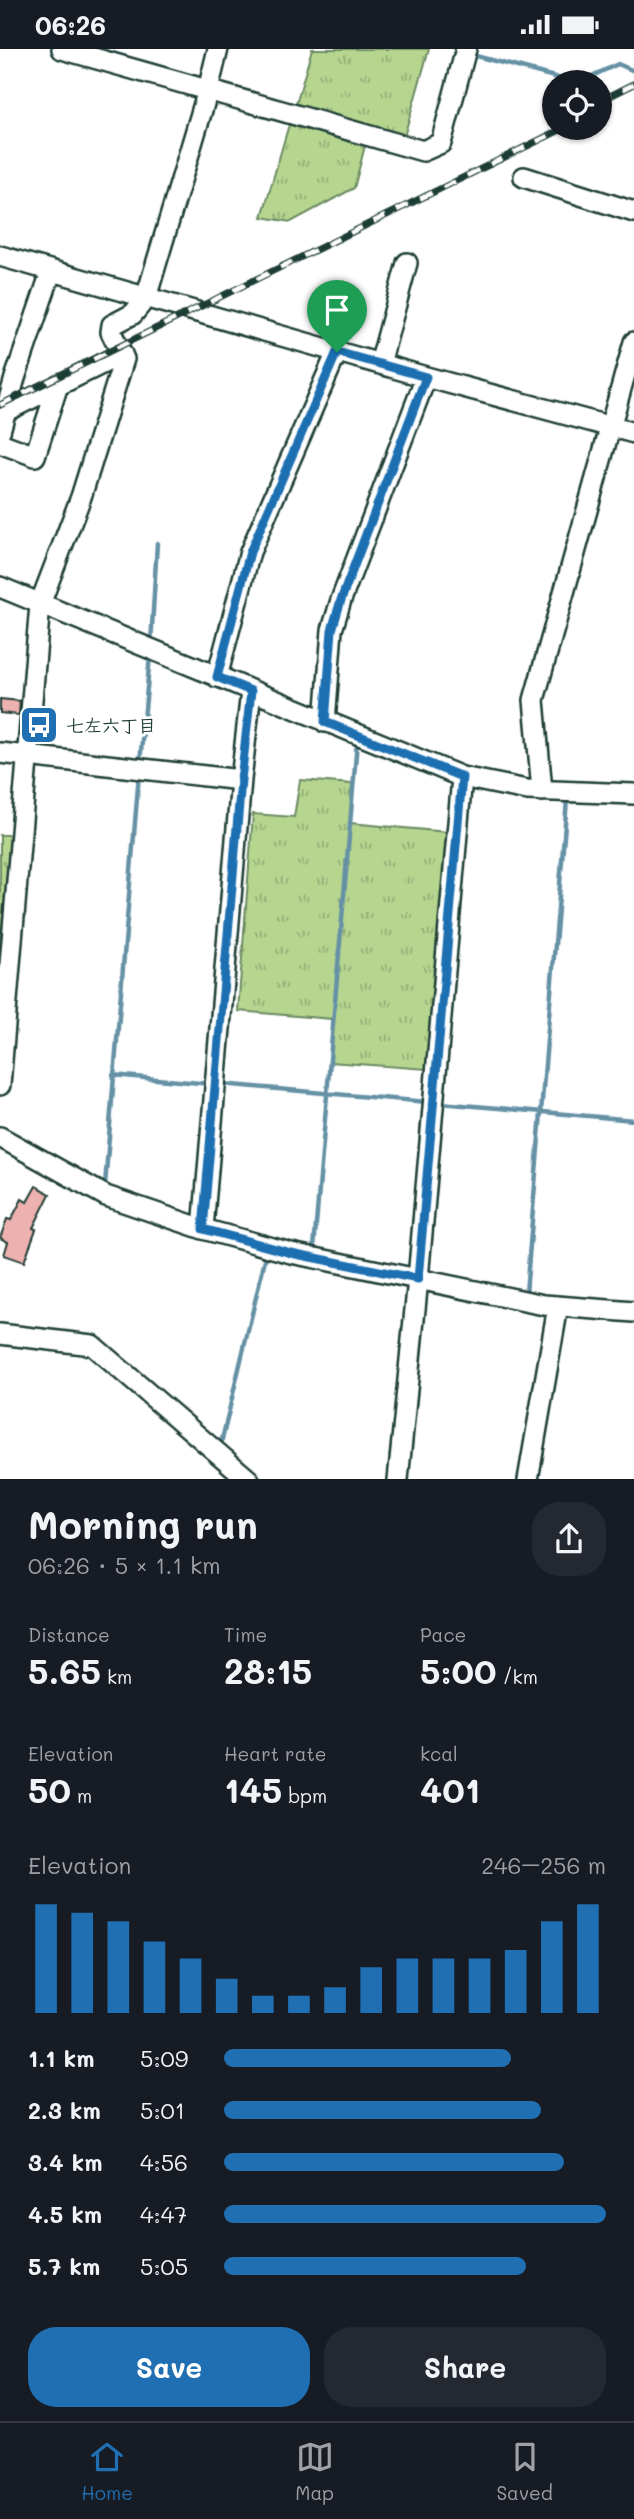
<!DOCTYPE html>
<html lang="en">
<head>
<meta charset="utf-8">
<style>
  :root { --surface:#171b24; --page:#242831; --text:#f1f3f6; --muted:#9ea1a6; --line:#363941; --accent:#1f6fb2 }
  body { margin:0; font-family:Mali,"Klee One",sans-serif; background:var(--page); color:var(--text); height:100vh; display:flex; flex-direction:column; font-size:26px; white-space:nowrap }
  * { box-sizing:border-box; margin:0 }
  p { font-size:23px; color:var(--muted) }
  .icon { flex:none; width:38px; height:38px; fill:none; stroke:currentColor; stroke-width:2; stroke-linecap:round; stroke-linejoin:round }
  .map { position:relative; height:1430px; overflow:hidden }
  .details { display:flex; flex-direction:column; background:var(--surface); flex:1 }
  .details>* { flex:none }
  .fabs { position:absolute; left:542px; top:21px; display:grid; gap:14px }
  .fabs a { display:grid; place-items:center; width:70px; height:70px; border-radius:50%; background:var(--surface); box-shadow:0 2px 5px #0004; font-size:35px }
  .pin { position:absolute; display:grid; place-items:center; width:60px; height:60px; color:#fff; margin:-72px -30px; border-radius:50% 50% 50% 0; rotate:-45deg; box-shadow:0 0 7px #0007 }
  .pin .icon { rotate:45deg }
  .round { display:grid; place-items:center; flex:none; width:74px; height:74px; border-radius:28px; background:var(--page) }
  .head { display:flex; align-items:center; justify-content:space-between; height:119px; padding:0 28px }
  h1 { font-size:38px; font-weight:700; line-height:52px }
  .metrics { display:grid; grid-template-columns:repeat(3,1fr); gap:10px; height:119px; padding:7px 28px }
  .metrics div { display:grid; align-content:center }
  .metrics b { font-size:35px; font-weight:700 }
  .metrics small { font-size:19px; font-weight:400 }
  .metrics p { font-size:19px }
  .chart { height:196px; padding:14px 28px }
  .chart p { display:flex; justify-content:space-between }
  .chart svg { width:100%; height:126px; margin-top:7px; stroke:var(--accent); stroke-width:6 }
  .button { display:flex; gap:14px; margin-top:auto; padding:14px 28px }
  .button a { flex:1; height:80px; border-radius:28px; background:var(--accent); color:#fff; font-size:28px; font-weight:700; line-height:80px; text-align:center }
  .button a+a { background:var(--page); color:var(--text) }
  ul { padding:0 28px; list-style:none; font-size:23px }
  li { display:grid; grid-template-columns:112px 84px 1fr; align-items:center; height:52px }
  li i { height:18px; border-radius:9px; background:var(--accent) }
  .status { display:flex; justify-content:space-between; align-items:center; height:49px; padding:0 35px; background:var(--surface); direction:ltr }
  .status svg { height:19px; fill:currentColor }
  .dock { display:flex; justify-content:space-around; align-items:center; height:98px; border-top:2px solid var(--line); background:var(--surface); font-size:19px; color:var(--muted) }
  .dock a { display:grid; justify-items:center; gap:4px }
  .dock .active { color:var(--accent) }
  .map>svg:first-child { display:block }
</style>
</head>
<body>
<div class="status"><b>06:26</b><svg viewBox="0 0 49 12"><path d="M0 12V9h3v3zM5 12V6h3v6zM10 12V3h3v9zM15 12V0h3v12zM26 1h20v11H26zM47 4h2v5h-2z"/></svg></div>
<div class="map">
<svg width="634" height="1431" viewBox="0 0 634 1431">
  <defs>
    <pattern id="grass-tufts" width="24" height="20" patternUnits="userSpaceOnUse" patternTransform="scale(1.75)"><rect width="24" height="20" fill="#b6d690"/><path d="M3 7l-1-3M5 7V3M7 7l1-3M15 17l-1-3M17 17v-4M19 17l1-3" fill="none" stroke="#93af76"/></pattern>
  </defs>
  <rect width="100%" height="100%" fill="#fff"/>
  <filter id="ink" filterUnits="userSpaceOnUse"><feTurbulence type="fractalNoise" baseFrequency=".0143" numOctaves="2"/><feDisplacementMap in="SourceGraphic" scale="14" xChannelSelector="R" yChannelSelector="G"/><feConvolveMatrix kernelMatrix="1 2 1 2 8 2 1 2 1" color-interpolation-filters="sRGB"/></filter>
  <g filter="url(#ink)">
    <!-- grass -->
    <path fill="url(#grass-tufts)" stroke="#6a8a62" stroke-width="2" d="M 312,0 L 429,0 L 403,91 L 295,59 Z
      M 290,72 L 366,93 L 354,139 L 291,173 L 262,168 Z
      M 300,731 L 352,735 L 350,774 L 447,783 L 427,1020 L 330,1013 L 332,970 L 238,962 L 253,765 L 294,768 Z
      M 0,786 L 12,786 L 0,931 Z"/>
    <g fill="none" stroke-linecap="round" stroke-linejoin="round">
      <!-- stream -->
      <path stroke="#6591a5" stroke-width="4.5" d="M 476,7 L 573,33
        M 579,33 L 618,15 L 634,22
        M 151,595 L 157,494
        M 140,713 L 150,607
        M 113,1026 L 211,1035
        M 220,1035 L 427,1053
        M 440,1054 L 634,1071
        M 105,1136 L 139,725
        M 314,1199 L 357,693
        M 526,1244 L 567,751
        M 221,1395 L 267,1202"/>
    </g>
    <!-- building -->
    <path fill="#edb1b0" stroke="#1f3d34" stroke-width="2" d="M 0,650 L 20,652 L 19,666 L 0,664 Z
      M 36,1137 L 50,1145 L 33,1179 L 36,1180 L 24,1213 L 4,1206 L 8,1193 L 0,1189 L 7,1170 L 11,1171 L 22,1150 L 27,1153 Z"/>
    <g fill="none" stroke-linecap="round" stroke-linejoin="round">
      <defs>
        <path id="minor" d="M 62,0 L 423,102 L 441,94 L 466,0
          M 524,128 L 634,163
          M 0,207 L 426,328 L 634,384
          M 380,315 L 407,214
          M 6,362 L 122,305
          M 0,382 L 15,329 L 51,223
          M 0,394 L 35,407 L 58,336
          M 0,538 L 462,728 L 527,741 L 634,745
          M 217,628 L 250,503 L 337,303
          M 325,673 L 332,581 L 341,551 L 426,328
          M 0,704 L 241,731
          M 542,742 L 534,651 L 634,293
          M 0,1036 L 40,555 L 81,448 L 124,310 L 111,283 L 112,276 L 133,265 L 146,249 L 208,41 L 218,0
          M 0,1088 L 106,1147 L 203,1180 L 291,1204 L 544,1256 L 634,1263
          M 203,1180 L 241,731 L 251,642
          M 0,1285 L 92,1296 L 249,1431
          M 398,1431 L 418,1230 L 462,728
          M 528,1431 L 558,1257"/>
      </defs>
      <!-- minor casing -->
      <use href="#minor" stroke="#1f3d34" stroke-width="24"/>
      <!-- minor -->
      <use href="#minor" stroke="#fff" stroke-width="19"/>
      <defs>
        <path id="rail" d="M 600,52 L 634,35
          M 0,356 L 564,79"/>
      </defs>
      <!-- rail casing -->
      <use href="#rail" stroke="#1f3d34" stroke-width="7"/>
      <!-- rail -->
      <use href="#rail" stroke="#fff" stroke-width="4.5" stroke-dasharray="13" stroke-linecap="butt"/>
    </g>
  </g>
  <g fill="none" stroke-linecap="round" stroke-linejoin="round" filter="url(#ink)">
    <defs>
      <path id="route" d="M 337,303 L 426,328 L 341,551 L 332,581 L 325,673 L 462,728 L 418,1230 L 291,1204 L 203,1180 L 241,731 L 251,642 L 217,628 L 250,503 Z"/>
    </defs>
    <!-- route casing -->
    <use href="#route" stroke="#fff" stroke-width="14"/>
    <!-- route -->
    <use href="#route" stroke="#1f6fb2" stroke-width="9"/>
  </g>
  <!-- icons -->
  <defs>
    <symbol id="bus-square" viewBox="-11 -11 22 22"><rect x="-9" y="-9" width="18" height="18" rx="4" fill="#1f6fb2" stroke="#fff"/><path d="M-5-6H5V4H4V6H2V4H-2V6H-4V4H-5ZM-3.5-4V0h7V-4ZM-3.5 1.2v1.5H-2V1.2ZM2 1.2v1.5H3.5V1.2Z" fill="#fff"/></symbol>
  </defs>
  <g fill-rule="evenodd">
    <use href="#bus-square" x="17" y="654" width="44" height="44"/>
  </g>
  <g text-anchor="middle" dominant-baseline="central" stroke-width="5" stroke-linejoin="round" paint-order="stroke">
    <!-- poi labels -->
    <g font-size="18" font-weight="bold" fill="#1f3d34" stroke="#fff" text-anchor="start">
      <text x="66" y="676">七左六丁目</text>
    </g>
  </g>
</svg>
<div class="fabs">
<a><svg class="icon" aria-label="locate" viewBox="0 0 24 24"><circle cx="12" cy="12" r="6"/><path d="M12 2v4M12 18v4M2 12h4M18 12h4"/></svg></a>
</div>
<div class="pin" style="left:337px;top:303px;background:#1e9e55"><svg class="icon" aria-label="arrive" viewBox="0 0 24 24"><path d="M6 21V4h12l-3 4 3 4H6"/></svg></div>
</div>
<section class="details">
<div class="head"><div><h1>Morning run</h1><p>06:26 · 5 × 1.1 km</p></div><a class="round"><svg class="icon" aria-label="share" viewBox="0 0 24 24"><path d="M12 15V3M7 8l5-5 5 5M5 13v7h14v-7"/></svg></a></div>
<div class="metrics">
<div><p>Distance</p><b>5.65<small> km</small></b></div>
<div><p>Time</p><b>28:15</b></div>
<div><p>Pace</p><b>5:00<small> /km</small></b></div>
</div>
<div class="metrics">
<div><p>Elevation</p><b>50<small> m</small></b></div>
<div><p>Heart rate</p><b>145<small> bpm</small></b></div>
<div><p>kcal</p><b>401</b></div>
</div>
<div class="chart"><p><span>Elevation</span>246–256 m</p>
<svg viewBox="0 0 160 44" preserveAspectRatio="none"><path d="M5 44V6M15 44V9M25 44V12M35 44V19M45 44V25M55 44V32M65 44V38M75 44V38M85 44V35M95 44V28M105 44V25M115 44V25M125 44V25M135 44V22M145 44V12M155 44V6"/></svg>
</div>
<ul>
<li><b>1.1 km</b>5:09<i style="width:75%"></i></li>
<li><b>2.3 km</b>5:01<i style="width:83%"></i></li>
<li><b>3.4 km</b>4:56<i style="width:89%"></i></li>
<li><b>4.5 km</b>4:47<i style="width:100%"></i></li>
<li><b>5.7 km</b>5:05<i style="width:79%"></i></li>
</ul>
<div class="button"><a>Save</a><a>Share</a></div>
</section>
<nav class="dock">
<a class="active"><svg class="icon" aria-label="home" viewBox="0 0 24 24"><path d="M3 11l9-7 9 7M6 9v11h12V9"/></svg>Home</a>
<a><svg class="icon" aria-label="map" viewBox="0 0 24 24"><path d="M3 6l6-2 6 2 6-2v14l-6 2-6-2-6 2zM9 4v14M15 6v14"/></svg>Map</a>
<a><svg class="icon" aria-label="saved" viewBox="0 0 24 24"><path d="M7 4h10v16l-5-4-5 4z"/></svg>Saved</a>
</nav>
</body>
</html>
